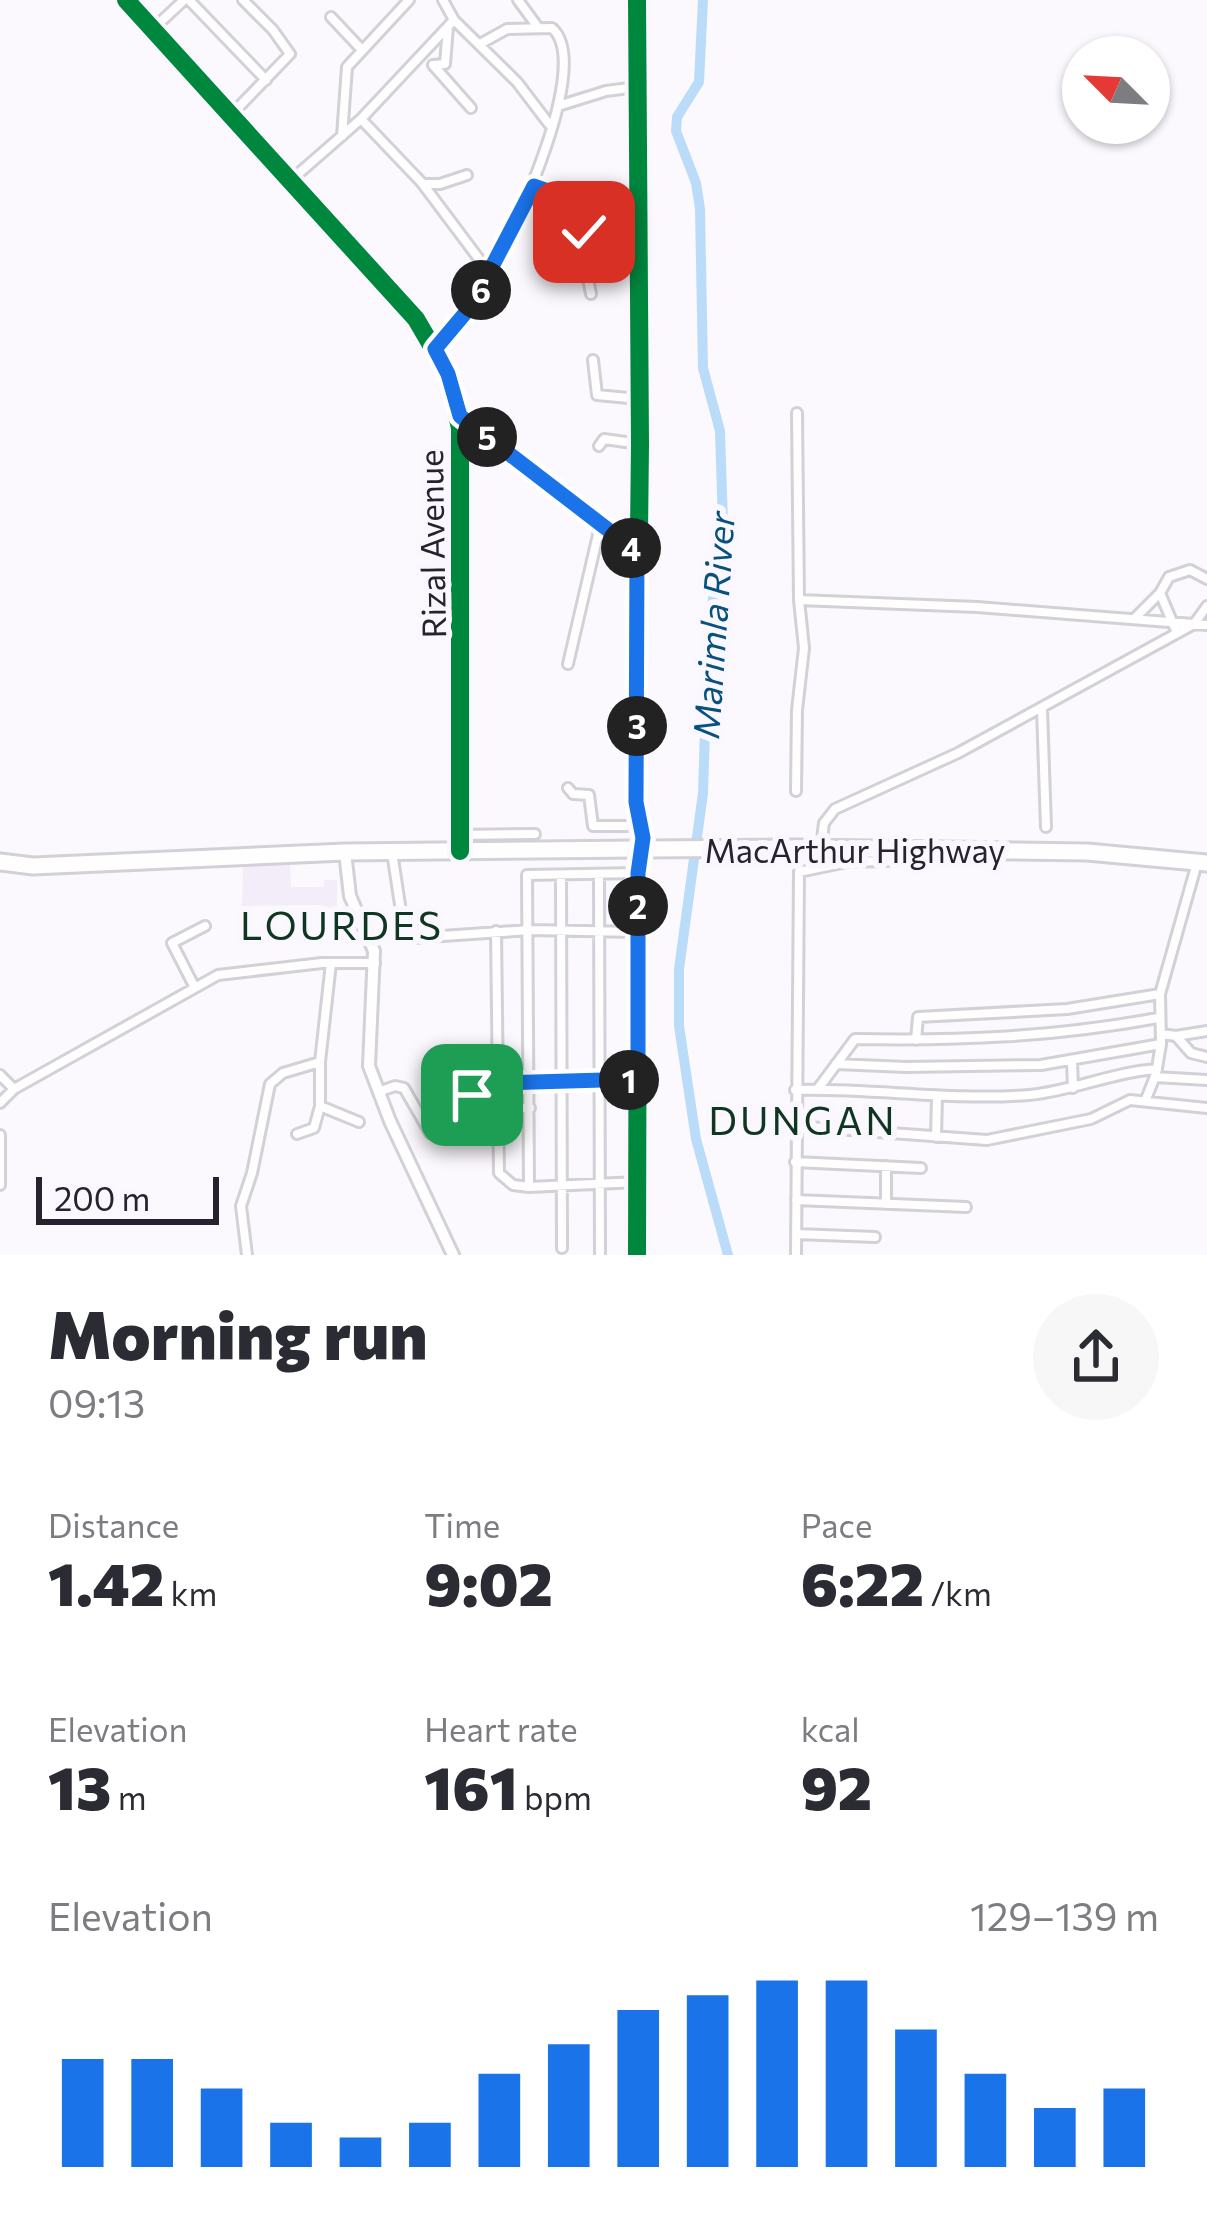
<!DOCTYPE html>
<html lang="en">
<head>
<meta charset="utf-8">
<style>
  :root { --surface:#fff; --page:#f7f7f7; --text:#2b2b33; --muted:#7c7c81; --accent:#1a73e8 }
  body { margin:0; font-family:Commissioner,sans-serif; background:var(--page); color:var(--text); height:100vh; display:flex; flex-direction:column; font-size:45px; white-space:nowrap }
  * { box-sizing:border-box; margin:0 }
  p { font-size:39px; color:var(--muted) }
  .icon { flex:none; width:66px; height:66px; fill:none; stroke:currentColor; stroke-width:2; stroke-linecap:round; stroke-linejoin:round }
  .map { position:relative; height:1255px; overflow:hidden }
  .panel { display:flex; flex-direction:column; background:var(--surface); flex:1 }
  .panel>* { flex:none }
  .needle { width:78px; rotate:294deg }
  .buttons { position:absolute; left:1062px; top:36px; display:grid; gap:24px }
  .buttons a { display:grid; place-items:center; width:108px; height:108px; border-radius:50%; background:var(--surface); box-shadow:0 3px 9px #0004; font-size:60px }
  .scale { position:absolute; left:36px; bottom:30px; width:183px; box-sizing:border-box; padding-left:12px; border:6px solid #27222f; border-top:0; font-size:33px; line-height:42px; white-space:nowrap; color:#27222f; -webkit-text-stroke:9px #faf7ff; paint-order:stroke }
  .pin { position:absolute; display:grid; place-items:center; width:102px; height:102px; color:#fff; margin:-51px; border-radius:24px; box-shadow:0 6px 18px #0006 }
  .km { position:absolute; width:60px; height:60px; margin:-30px; border-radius:50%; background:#222; color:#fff; font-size:33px; line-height:60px; text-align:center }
  .round { display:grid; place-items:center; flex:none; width:126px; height:126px; border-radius:63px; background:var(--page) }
  .overview { display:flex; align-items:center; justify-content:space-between; height:204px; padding:0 48px }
  h1 { font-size:66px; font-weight:800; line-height:90px }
  .stats { display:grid; grid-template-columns:repeat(3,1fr); gap:18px; height:204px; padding:12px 48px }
  .stats div { display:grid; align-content:center }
  .stats b { font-size:60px; font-weight:800 }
  .stats small { font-size:33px; font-weight:400 }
  .stats p { font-size:33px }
  .chart { height:336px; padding:24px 48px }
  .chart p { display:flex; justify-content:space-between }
  .chart svg { width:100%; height:216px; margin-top:12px; stroke:var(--accent); stroke-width:6 }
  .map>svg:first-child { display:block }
</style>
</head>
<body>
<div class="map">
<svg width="1207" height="1255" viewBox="0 0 1207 1255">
  <rect width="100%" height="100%" fill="#fbf9fd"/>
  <!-- built -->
  <path fill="#f2edf8" d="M 243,863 L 290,863 L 291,887 L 324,887 L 324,880 L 337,880 L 337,918 L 323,918 L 322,905 L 242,906 Z"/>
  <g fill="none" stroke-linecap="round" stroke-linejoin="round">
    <!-- river -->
    <path stroke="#bbdcf9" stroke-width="10" d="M 703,0 L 699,82 L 677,117 L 676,131 L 696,183 L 700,209 L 703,368 L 720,431 L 723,524 L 708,636 L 703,793 L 679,969 L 679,1026 L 696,1139 L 728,1255"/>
    <defs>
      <path id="minor" d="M 189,0 L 266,80
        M 443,0 L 454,20 L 517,82 L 549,124
        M 518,0 L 537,26
        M 637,0 L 640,444 L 636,802 L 643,838 L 638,873 L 637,1255
        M 331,17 L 362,50
        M 454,20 L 361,119 L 422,183 L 488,271
        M 448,27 L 445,64 L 433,65 L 471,108
        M 153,29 L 184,0
        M 558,106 L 606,91 L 637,87
        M 231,115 L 290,54 L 273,30 L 243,0
        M 342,136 L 347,67 L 409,0
        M 290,181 L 361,119
        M 423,184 L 440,184 L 467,175
        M 534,186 L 588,205 L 588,220 L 581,242 L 591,294
        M 597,218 L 636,219
        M 435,349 C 448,336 461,322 472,306 C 500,263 597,67 552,28 L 507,29 L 480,44
        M 593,360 L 597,395 L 639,399
        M 460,416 L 636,551
        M 599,446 L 604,439 L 640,444
        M 1160,593 L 1177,633
        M 799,600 L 977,607 L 1207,625
        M 1135,618 L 1160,593 L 1169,577 L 1190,570 L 1207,579
        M 568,664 L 600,526
        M 1042,709 L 1046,827
        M 568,788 L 573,794 L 589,795 L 593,826 L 638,826
        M 796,791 L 797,710 L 804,648 L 799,600 L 797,413
        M 460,835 L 535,834
        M 821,847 L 824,823 L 835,809 L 958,753 L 1194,624 L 1207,606
        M 392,852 L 404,931 L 413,938 L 530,930 L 638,932
        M 599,875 L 600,1255
        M 561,876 L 562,1248
        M 496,931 L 499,1173 L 513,1185 L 529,1187 L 638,1182
        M 331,963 L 320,1062 L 320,1106 L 359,1122
        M 194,986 L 172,943 L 205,926
        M 1161,1034 L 1176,1036 L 1207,1031
        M 1176,1036 L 1191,1053 L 1207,1057
        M 916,1040 L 918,1017 L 1067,1009 L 1160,994
        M 1072,1062 L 1073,1088
        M 836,1064 L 906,1067 L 1041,1065 L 1161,1044
        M 0,1075 L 14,1089 L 0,1103
        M 1155,1077 L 1207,1080
        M 497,1083 L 638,1079
        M 470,1087 L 481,1103 L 497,1104
        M 14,1089 L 218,975 L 322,963 L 375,963
        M 795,1090 C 873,1088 951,1101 1029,1095 C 1072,1091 1113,1072 1157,1069
        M 817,1090 L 855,1039 C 961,1041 1053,1037 1158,1018
        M 378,1092 L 395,1086 L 404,1088 L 430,1133
        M 1146,1099 L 1156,1074 L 1161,1044 L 1160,994 L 1197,863
        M 497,1108 L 530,1108
        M 795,1126 L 987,1140 L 1091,1119 L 1130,1100 L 1207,1108
        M 297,1134 L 314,1128 L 320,1106
        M 0,1135 L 0,1185
        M 936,1137 L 937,1096
        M 795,1162 L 921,1168
        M 886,1166 L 886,1204
        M 529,1187 L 527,875 L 638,873
        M 796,1200 L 966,1207
        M 796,1234 L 875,1237
        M 247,1255 L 241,1206 L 252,1173 L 270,1084 L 283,1073 L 320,1062
        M 796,1255 L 799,872 L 847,862 L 953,859 L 961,850"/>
      <path id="tertiary" d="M 126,0 L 416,319 L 448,374 L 460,428 L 460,851"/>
      <path id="secondary" d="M 345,852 L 350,896 L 374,951 L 369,1066 L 390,1121 L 453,1255"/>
      <path id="trunk" d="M 799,848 L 1087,852 L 1207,863
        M 0,862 L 33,866 L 345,852 L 640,849"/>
    </defs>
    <!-- minor casing -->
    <use href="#minor" stroke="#d3d0d8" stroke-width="14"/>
    <!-- tertiary casing -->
    <use href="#tertiary" stroke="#d3d0d8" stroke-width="15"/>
    <!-- secondary casing -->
    <use href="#secondary" stroke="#d3d0d8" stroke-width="16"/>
    <!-- trunk casing -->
    <use href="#trunk" stroke="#d3d0d8" stroke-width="21"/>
    <!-- minor -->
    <use href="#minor" stroke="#fefeff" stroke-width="8"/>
    <!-- tertiary -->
    <use href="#tertiary" stroke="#fefeff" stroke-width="9"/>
    <!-- secondary -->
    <use href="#secondary" stroke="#fefeff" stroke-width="10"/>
    <!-- trunk -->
    <use href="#trunk" stroke="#fefeff" stroke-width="15"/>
    <defs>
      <path id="trunk-bridge" d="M 640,849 L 799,848"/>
    </defs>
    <!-- trunk-bridge casing -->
    <use href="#trunk-bridge" stroke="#d3d0d8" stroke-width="21" stroke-linecap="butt"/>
    <!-- trunk-bridge -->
    <use href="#trunk-bridge" stroke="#fefeff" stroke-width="15"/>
    <defs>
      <path id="cycleway" d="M 126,0 L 416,319 L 448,374 L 460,428 L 460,851
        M 637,0 L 640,444 L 636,802 L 643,838 L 638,873 L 637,1255"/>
    </defs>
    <!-- cycleway casing -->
    <use href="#cycleway" stroke="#faf7ff" stroke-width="26"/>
    <!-- cycleway -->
    <use href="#cycleway" stroke="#00873e" stroke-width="18"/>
  </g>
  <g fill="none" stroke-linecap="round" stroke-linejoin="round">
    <defs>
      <path id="route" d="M 472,1095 L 482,1103 L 497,1104 L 497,1083 L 638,1079 L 638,873 L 643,838 L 636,802 L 637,552 L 460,416 L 448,374 L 435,349 L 472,305 L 534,186 L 588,205 L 584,232"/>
    </defs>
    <!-- route casing -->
    <use href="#route" stroke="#fff" stroke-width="24"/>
    <!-- route -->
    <use href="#route" stroke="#1a73e8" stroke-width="15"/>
  </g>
  <g text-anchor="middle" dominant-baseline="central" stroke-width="12" stroke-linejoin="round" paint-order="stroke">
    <!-- street labels -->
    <g font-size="33" fill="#27222f" stroke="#faf7ff">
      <text transform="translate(431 544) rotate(-91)">Rizal Avenue</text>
      <text x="855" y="849">MacArthur Highway</text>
    </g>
    <!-- water labels -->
    <g font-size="36" font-style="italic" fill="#08517e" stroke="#faf7ff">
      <text transform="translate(712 625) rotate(-86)">Marimla River</text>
    </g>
    <!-- quarter labels -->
    <g font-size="39" letter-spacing="3" fill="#0f3620" stroke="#faf7ff">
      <text x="342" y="924">LOURDES</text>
      <text x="803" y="1119">DUNGAN</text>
    </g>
  </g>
</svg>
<div class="buttons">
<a><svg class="needle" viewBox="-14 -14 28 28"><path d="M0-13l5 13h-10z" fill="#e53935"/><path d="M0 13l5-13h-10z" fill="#7c7c81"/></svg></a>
</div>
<div class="scale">200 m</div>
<div class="pin" style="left:472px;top:1095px;background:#1e9e55"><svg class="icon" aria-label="arrive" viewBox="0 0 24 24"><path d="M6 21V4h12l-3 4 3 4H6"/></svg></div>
<div class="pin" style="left:584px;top:232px;background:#d93025"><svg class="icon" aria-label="check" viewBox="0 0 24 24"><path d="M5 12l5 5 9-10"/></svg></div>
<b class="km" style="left:629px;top:1080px">1</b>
<b class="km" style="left:638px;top:906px">2</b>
<b class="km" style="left:637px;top:726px">3</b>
<b class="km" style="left:631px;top:548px">4</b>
<b class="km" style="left:487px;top:437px">5</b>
<b class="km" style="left:481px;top:290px">6</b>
</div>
<section class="panel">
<div class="overview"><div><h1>Morning run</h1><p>09:13</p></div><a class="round"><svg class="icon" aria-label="share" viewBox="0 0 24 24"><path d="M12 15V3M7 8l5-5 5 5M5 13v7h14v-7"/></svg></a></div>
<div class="stats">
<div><p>Distance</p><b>1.42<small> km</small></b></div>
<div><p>Time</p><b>9:02</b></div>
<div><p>Pace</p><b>6:22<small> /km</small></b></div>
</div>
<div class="stats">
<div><p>Elevation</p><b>13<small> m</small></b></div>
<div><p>Heart rate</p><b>161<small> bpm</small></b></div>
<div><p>kcal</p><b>92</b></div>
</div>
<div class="chart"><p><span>Elevation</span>129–139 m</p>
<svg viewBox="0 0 160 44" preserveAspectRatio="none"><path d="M5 44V22M15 44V22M25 44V28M35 44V35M45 44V38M55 44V35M65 44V25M75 44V19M85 44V12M95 44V9M105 44V6M115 44V6M125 44V16M135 44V25M145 44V32M155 44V28"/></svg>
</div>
</section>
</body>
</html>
